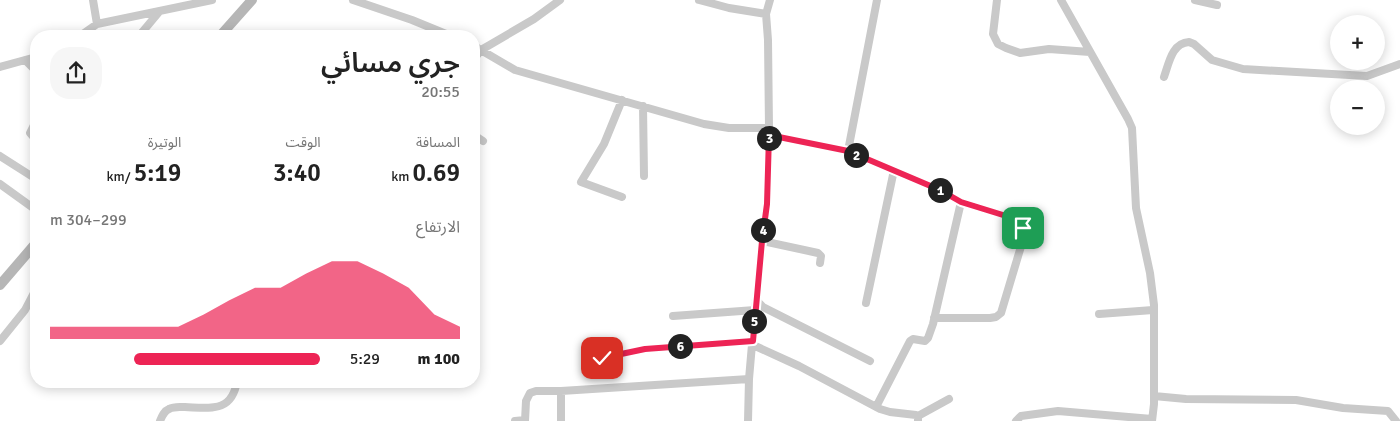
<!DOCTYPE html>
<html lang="ar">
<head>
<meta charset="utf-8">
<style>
  :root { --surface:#fff; --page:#f6f6f6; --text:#222; --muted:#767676; --accent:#ed2455 }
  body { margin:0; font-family:Signika,"Noto Sans Arabic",sans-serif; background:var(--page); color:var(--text); direction:rtl; height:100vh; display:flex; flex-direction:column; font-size:19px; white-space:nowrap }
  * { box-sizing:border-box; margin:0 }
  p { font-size:16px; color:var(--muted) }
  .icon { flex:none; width:28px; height:28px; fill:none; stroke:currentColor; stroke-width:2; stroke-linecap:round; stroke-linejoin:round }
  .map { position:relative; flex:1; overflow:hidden; direction:ltr }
  .side { position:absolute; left:30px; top:30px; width:450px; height:358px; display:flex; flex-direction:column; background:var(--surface); border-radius:20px; box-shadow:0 2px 12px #0003; direction:rtl }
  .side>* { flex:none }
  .tools { position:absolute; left:1330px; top:15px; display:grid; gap:10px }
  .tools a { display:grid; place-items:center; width:55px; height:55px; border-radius:50%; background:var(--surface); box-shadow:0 2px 12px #0003; font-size:25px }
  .pin { position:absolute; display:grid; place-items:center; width:42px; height:42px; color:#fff; margin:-21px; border-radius:10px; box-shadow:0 2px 8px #0006 }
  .km { position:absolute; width:25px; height:25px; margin:-12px; border-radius:50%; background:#222; color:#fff; font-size:14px; line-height:25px; text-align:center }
  .round { display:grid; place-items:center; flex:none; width:52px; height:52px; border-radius:20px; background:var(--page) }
  .overview { display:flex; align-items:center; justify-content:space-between; height:85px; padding:0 20px }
  h1 { font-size:28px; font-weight:600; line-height:38px }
  .stats { display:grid; grid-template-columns:repeat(3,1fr); gap:8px; height:85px; padding:5px 20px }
  .stats div { display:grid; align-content:center }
  .stats b { font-size:25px; font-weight:600 }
  .stats small { font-size:14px; font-weight:400 }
  .stats p { font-size:14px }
  .chart { height:140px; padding:10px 20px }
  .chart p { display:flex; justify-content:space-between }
  .chart svg { width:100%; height:90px; margin-top:5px; fill:var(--accent); opacity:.7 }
  ul { padding:0 20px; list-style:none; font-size:16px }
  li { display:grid; grid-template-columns:80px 60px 1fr; align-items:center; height:38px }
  li i { height:12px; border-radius:6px; background:var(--accent) }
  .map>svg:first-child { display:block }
</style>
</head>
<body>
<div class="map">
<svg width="1400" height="421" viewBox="0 0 1400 421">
  <rect width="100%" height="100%" fill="#fff"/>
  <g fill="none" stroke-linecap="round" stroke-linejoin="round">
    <!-- street -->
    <path stroke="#c9c9c9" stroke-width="8" d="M 93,0 L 97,24
      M 353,0 L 412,20 L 451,36
      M 699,0 L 729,8 L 766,14
      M 997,0 L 993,34 L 998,44 L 1006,48 L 1020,53 L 1049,49 L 1090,52
      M 1061,0 L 1128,119 L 1132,128 L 1136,208 L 1150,273 L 1154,305 L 1154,404 L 1152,421
      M 1195,0 L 1217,5
      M 80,36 L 97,24 L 212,0
      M 139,36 L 159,12
      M 474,46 L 515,70 L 704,124 L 729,128 L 769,128
      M 474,59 L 481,50 L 534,19 L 560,0
      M 26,61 L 36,71
      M 0,67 L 36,57
      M 1164,77 C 1169,63 1172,43 1189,42 L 1194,44 L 1212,60 L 1243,69 L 1367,76 L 1400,64
      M 643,106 L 644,176
      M 36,121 L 30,133 L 36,140
      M 474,135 L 483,141
      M 769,135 L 848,151 L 940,190 L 961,202 L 1003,215 L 1023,228 L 1022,243 L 1001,313 L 996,317 L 990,318 L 934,318
      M 848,151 L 877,0
      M 0,156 L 36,179
      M 0,184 L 36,210
      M 622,197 L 581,182 L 604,144 L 622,100
      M 762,241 L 818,253 L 821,256 L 820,263
      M 756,300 L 763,307 L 870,361
      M 866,303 L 894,170
      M 1099,314 L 1153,310
      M 673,316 L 755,310
      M 0,341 L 25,310 L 36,289
      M 753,345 L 799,366 L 880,409 L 890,412 L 916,415 L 918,416 L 918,421
      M 602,358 L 645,349 L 753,341
      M 561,391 L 561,421
      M 1154,396 L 1186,399 L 1296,400 L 1343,408 L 1388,411 L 1396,421
      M 876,407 L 910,341 L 913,339 L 925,341 L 928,338 L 933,324 L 961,202
      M 918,416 L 949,399
      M 160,421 C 162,416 164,411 169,409 C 174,406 180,407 185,407 C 210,408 232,413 237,381
      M 515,421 L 525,420
      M 525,421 L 526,401 L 530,393 L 536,391 L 561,391 L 749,379
      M 748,421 L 749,379 L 755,310 L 767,205 L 769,128 L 768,40 L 766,14 L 770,0
      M 1016,421 L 1021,416 L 1058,411 L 1152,419"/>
    <!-- secondary -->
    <path stroke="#b6b6b6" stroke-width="10" d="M 220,36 L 252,0
      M 0,285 L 36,243"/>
  </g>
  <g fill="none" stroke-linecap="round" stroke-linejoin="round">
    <defs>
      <path id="route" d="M 602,358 L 645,349 L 753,341 L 762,241 L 767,204 L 769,135 L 848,151 L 940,190 L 961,202 L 1003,215 L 1023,228"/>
    </defs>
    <!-- route casing -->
    <use href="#route" stroke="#fff" stroke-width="10"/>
    <!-- route -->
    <use href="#route" stroke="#ed2455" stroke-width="6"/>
  </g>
</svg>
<div class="tools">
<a>+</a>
<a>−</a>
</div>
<div class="pin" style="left:1023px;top:228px;background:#1e9e55"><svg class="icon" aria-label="arrive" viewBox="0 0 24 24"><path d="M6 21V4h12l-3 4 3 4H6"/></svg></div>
<div class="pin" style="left:602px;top:358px;background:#d93025"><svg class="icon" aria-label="check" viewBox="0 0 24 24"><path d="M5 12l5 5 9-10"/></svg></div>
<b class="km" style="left:940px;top:190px">1</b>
<b class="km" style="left:856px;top:155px">2</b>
<b class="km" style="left:769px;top:138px">3</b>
<b class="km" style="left:763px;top:230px">4</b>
<b class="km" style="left:754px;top:321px">5</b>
<b class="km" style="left:680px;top:346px">6</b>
<section class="side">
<div class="overview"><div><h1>جري مسائي</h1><p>20:55</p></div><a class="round"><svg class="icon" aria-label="share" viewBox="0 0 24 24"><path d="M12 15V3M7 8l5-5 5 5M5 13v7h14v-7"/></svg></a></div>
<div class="stats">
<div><p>المسافة</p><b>0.69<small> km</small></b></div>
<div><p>الوقت</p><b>3:40</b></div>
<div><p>الوتيرة</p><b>5:19<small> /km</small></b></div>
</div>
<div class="chart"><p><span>الارتفاع</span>299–304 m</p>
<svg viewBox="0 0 160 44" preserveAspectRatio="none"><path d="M0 44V38L10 38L20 38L30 38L40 38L50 38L60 32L70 25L80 19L90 19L100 12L110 6L120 6L130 12L140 19L150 32L160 38V44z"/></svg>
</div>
<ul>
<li><b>100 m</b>5:29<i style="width:69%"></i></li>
</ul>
</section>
</div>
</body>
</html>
